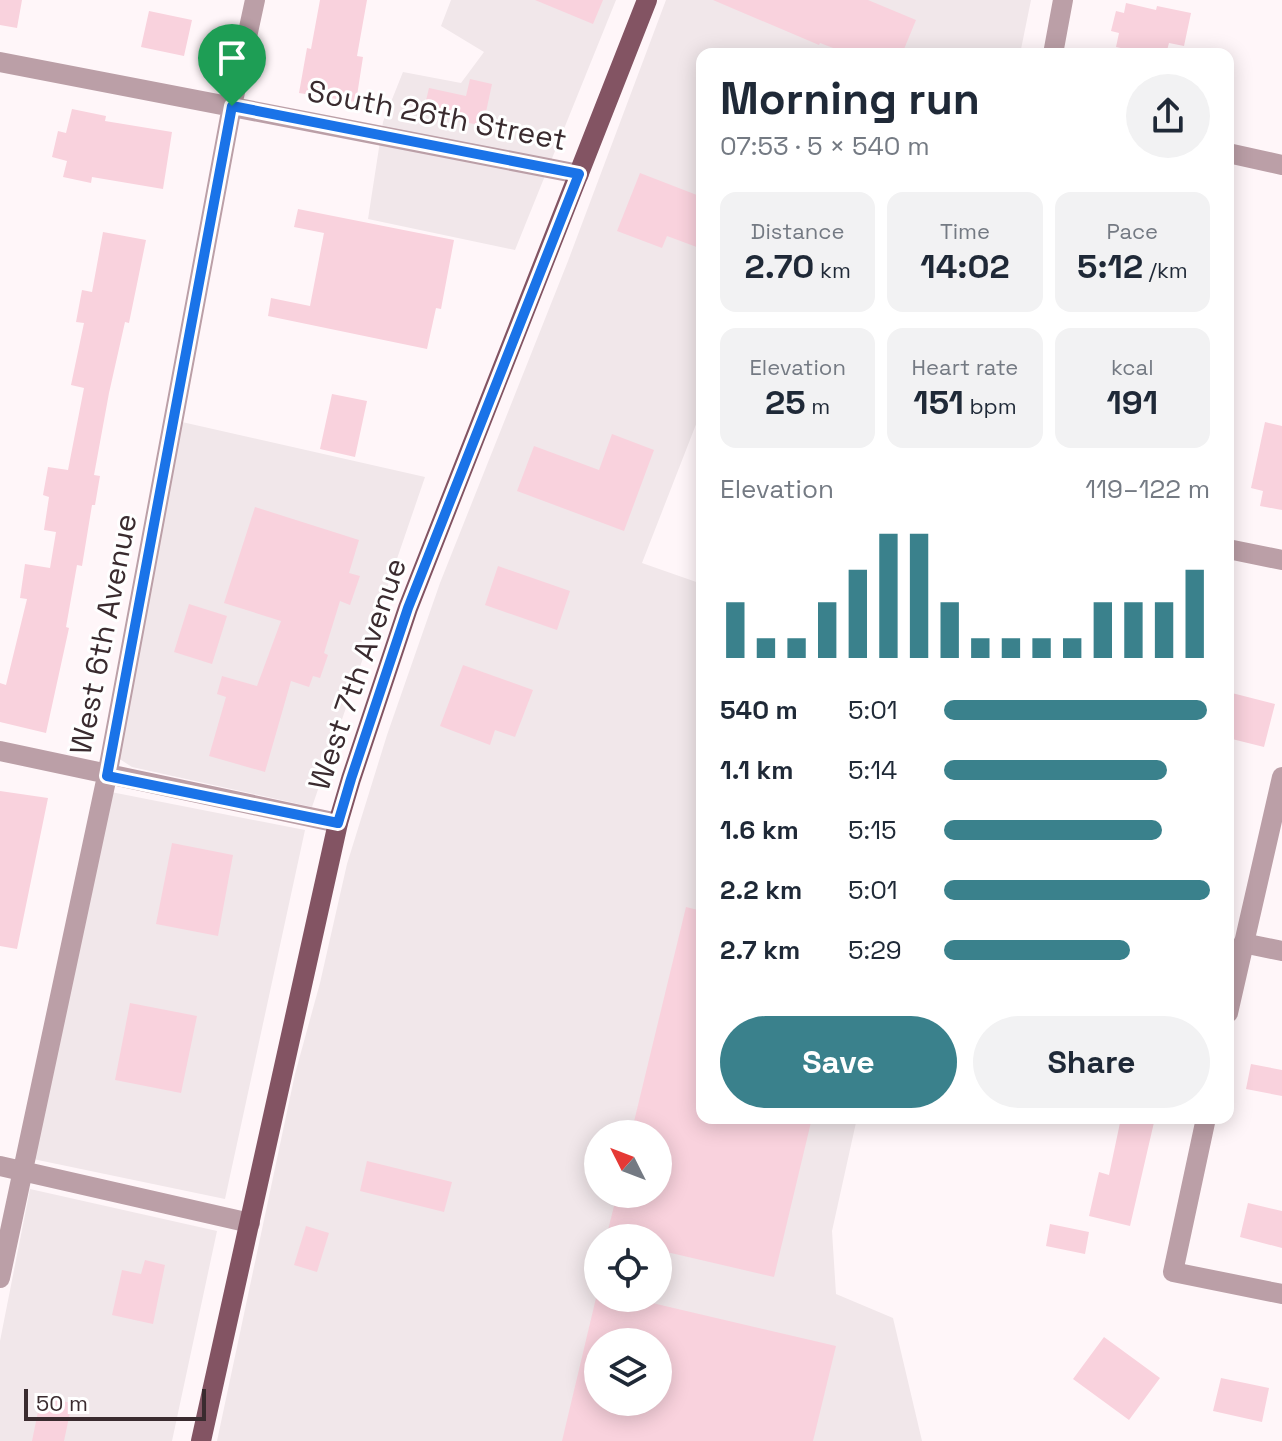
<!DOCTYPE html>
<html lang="en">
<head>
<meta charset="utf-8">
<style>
  :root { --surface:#fff; --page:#f2f2f3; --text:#1f2937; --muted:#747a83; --accent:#3a818c }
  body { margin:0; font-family:"Space Grotesk",sans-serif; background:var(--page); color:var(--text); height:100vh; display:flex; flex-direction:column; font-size:30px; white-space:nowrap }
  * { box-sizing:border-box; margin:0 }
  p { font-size:26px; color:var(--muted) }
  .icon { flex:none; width:44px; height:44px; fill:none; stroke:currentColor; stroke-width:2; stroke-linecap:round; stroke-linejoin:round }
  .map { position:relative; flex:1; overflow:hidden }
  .sheet { position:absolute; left:696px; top:48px; width:538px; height:1076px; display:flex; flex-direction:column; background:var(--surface); border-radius:16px; box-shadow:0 4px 20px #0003 }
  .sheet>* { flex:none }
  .needle { width:52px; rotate:312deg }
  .fabs { position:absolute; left:584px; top:1120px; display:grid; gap:16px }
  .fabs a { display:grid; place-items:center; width:88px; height:88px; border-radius:50%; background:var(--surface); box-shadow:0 4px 20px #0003; font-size:40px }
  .scale { position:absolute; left:24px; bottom:20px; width:182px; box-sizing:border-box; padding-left:8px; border:4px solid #3a2b2f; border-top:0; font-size:22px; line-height:28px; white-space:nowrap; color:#3a2b2f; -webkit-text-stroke:6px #fff; paint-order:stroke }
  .pin { position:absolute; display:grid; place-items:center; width:68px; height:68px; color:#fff; margin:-82px -34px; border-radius:50% 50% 50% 0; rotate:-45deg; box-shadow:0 0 8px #0007 }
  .pin .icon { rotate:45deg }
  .round { display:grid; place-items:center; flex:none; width:84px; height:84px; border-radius:42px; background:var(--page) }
  .headline { display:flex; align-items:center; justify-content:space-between; height:136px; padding:0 24px }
  h1 { font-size:44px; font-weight:800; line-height:60px }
  .stats { display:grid; grid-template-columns:repeat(3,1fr); gap:12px; height:136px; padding:8px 24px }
  .stats div { display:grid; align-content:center; border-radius:16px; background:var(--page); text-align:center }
  .stats b { font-size:34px; font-weight:800 }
  .stats small { font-size:22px; font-weight:400 }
  .stats p { font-size:22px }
  .chart { height:224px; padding:16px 24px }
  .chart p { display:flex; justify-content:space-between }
  .chart svg { width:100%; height:144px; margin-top:8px; stroke:var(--accent); stroke-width:6 }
  .button { display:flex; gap:16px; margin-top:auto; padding:16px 24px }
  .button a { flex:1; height:92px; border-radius:48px; background:var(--accent); color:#fff; font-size:32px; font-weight:800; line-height:92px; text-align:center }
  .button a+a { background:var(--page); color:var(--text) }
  ul { padding:0 24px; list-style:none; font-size:26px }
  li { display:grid; grid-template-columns:128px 96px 1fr; align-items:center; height:60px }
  li i { height:20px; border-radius:10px; background:var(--accent) }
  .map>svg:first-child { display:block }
</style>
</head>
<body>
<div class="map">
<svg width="1282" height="1441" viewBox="0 0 1282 1441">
  <rect width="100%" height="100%" fill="#fff6f9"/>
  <!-- built -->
  <path fill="#f1e7ea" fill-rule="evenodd" d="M 451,0 L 616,0 L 515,250 L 368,219 L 383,122 L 403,72 L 461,83 L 484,52 L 441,26 Z
    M 666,0 L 1031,0 L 1020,54 L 702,54 L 702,409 L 642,563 L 702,584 L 702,1118 L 857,1118 L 832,1231 L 836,1294 L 893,1318 L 922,1441 L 217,1441 L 295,1074 L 320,983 L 347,864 L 387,735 L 440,583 L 568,261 ZM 598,1134 L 658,1134 L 658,1194 L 598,1194 ZM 598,1238 L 658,1238 L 658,1298 L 598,1298 ZM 598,1342 L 658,1342 L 658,1402 L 598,1402 Z
    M 182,422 L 425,477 L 312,807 L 132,767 L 118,758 Z
    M 111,792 L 305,830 L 225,1199 L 33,1159 Z
    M 30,1189 L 217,1231 L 172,1441 L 0,1441 L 0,1341 Z"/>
  <!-- building -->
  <path fill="#f9d2dd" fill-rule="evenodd" d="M 0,0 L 22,0 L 17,28 L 0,25 Z
    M 320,0 L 367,0 L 357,56 L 363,57 L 356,102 L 299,93 L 307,48 L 311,49 Z
    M 535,0 L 603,0 L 593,24 Z
    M 713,0 L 868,0 L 916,20 L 902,54 L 849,54 L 820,43 L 819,45 Z
    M 1126,3 L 1156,10 L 1157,6 L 1191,13 L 1184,46 L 1169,43 L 1166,54 L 1149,54 L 1116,47 L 1119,33 L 1111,31 L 1116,11 L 1124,13 Z
    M 149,11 L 192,20 L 184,56 L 141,47 Z
    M 470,79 L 492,84 L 483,126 L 423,113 L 429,88 L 466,96 Z
    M 72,109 L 106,116 L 105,121 L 172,132 L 163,189 L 92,177 L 91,183 L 63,177 L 67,161 L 52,157 L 58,131 L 66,133 Z
    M 640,173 L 702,197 L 702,249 L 667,236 L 662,248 L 617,231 Z
    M 298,209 L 454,240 L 441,309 L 436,308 L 427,349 L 268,316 L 271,298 L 310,306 L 324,233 L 294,227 Z
    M 103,232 L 146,240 L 129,323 L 125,322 L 109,393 L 94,475 L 100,476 L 95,505 L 92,505 L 82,566 L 77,565 L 66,627 L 69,628 L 46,733 L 0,722 L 0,683 L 6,685 L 27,599 L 20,598 L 25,564 L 50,568 L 56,532 L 44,530 L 49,497 L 43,495 L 48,467 L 68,470 L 84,388 L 71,385 L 84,323 L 76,322 L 82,290 L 92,292 Z
    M 332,394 L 367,401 L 355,457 L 320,449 Z
    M 1265,422 L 1282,426 L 1282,510 L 1260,506 L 1263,491 L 1251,488 Z
    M 612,434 L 654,450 L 624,531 L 517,491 L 534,446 L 599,470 Z
    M 255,507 L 359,540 L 349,573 L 360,576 L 350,605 L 340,601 L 324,653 L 328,655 L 320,678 L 313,676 L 309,687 L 291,681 L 265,772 L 209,756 L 226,697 L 217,694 L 222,676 L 257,686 L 281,621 L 224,603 Z
    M 498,566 L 570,591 L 557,630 L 485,605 Z
    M 189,604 L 227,616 L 212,664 L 174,652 Z
    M 463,665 L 533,690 L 515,737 L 495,730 L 490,745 L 440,726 Z
    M 1228,692 L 1275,704 L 1264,747 L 1228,738 Z
    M 0,791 L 48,798 L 17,949 L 0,946 Z
    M 172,843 L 233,855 L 218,936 L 156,924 Z
    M 686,907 L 702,911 L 702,1118 L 812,1118 L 774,1277 L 658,1250 L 658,1238 L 606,1238 L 617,1194 L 658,1194 L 658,1134 L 631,1134 Z
    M 130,1003 L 197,1016 L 181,1093 L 115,1080 Z
    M 1251,1064 L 1282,1070 L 1282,1096 L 1246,1089 Z
    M 1121,1118 L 1155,1118 L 1130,1226 L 1089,1216 L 1099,1172 L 1109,1175 Z
    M 367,1161 L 452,1182 L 444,1212 L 360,1191 Z
    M 1248,1203 L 1282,1211 L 1282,1248 L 1240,1237 Z
    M 1050,1224 L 1089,1232 L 1085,1254 L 1046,1246 Z
    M 306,1226 L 329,1233 L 317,1272 L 294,1265 Z
    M 145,1260 L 165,1265 L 153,1324 L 112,1315 L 122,1270 L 141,1274 Z
    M 596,1298 L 631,1298 L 836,1346 L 813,1441 L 562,1441 ZM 598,1342 L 658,1342 L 658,1402 L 598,1402 Z
    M 1104,1337 L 1160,1378 L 1129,1420 L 1073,1379 Z
    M 1221,1378 L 1269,1388 L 1262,1422 L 1213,1411 Z
    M 41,1397 L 72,1403 L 64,1441 L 32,1441 Z"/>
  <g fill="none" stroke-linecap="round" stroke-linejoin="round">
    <!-- street -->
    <path stroke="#bb9fa7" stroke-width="20" d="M 1053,54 L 1063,0
      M 0,62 L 579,174
      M 1228,153 L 1282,165
      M 1228,549 L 1282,560
      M 0,751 L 338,823
      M 1243,943 L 1282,951
      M 1228,1013 L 1282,777
      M 1206,1118 L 1173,1272 L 1282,1294
      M 0,1166 L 250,1223
      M 0,1278 L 107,776 L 232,106 L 255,0"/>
    <!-- primary -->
    <path stroke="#835463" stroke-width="20" d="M 201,1441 L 338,823 L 351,779 L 408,608 L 647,0"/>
  </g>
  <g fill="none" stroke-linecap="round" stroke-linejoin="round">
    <defs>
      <path id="route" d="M 232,106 L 579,174 L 408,608 L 351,779 L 338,823 L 107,776 Z"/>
    </defs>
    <!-- route casing -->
    <use href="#route" stroke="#fff" stroke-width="16"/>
    <!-- route -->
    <use href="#route" stroke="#1a73e8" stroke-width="10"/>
  </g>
  <g text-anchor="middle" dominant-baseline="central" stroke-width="6" stroke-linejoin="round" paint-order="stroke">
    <!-- street labels -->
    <g font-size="30" fill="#3a2b2f" stroke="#fff">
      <text transform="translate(437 115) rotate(11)">South 26th Street</text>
      <text transform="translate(103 634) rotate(-79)">West 6th Avenue</text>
      <text transform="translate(357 674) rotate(-71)">West 7th Avenue</text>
    </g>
  </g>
</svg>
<div class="fabs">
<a><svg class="needle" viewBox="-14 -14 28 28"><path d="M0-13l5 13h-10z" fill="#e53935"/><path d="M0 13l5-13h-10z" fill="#747a83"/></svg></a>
<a><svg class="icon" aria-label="locate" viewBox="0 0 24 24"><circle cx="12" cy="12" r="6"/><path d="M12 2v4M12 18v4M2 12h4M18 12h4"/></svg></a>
<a><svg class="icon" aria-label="layers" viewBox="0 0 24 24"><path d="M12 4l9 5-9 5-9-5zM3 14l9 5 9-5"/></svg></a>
</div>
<div class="scale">50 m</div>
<div class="pin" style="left:232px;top:106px;background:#1e9e55"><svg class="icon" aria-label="arrive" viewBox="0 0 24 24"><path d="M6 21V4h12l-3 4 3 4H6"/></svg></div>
<section class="sheet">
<div class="headline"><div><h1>Morning run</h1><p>07:53 · 5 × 540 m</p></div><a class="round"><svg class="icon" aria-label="share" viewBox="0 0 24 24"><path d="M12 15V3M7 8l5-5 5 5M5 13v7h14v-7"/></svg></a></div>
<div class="stats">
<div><p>Distance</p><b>2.70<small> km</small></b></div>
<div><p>Time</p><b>14:02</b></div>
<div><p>Pace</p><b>5:12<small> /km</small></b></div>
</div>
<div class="stats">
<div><p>Elevation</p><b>25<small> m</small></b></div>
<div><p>Heart rate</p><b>151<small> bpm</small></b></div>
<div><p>kcal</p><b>191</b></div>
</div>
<div class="chart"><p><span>Elevation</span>119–122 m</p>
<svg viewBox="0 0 160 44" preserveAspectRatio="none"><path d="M5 44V27M15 44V38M25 44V38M35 44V27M45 44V17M55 44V6M65 44V6M75 44V27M85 44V38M95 44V38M105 44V38M115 44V38M125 44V27M135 44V27M145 44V27M155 44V17"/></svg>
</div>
<ul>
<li><b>540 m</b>5:01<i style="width:99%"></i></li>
<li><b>1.1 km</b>5:14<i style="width:84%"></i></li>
<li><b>1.6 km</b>5:15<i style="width:82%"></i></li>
<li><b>2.2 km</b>5:01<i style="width:100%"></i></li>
<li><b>2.7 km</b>5:29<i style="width:70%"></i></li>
</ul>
<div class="button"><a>Save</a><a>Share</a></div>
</section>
</div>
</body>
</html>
